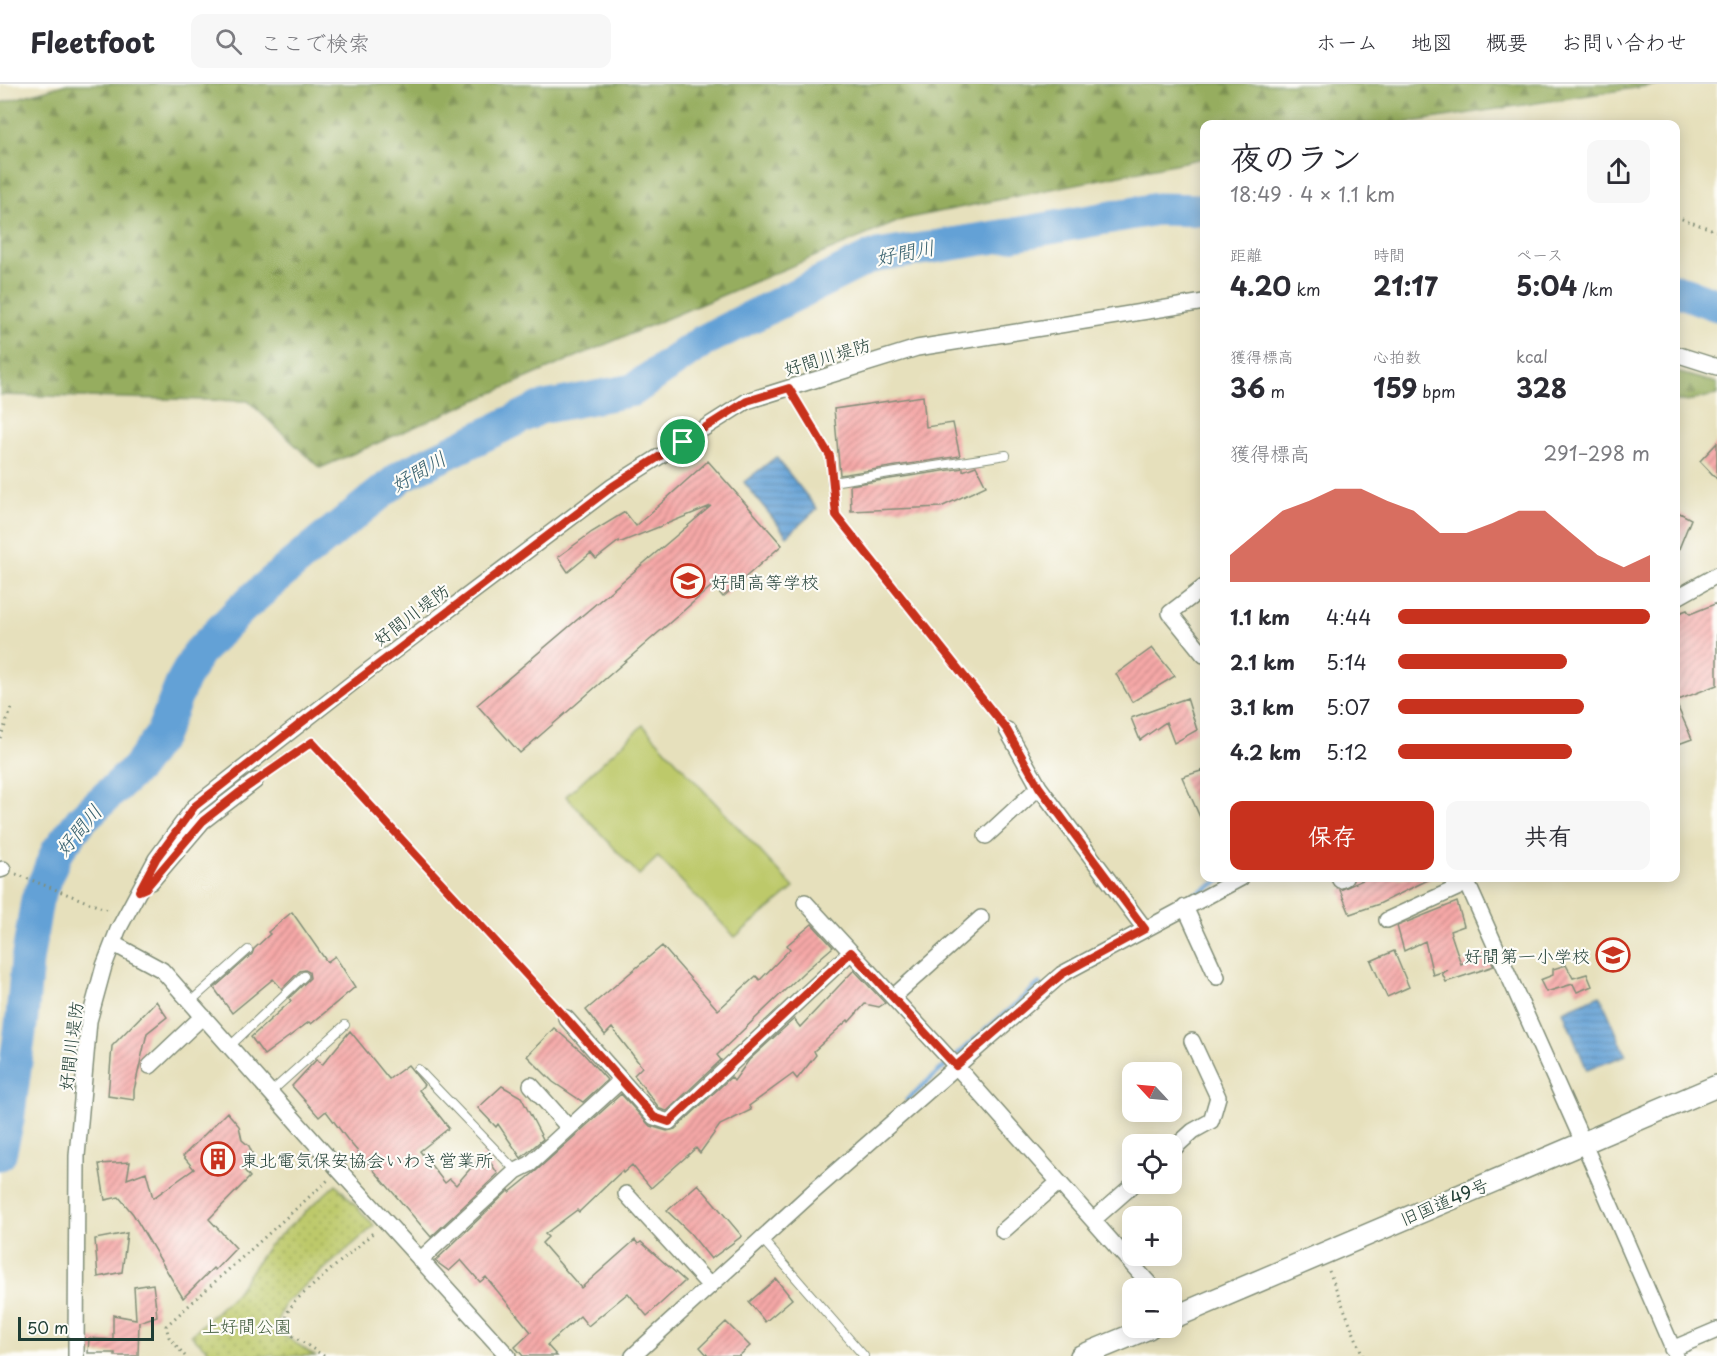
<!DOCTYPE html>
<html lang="ja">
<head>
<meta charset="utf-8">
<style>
  :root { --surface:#fff; --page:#f7f7f7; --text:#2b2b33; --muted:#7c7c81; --line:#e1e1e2; --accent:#c8321e }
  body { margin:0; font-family:"Playpen Sans","Klee One",sans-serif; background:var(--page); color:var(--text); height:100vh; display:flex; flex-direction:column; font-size:22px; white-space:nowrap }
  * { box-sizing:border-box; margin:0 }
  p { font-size:20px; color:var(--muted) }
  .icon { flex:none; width:33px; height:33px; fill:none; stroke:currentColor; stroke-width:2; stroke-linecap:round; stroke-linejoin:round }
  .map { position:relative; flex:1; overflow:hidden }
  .details { position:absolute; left:1200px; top:36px; width:480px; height:762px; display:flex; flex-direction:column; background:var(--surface); border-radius:12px; box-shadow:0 3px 15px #0003 }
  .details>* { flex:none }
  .needle { width:39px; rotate:296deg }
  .buttons { position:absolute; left:1122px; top:978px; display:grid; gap:12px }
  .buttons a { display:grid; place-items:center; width:60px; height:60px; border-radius:12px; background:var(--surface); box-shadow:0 3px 15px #0003; font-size:30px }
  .scale { position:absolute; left:18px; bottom:15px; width:136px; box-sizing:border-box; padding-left:6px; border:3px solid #1f3d34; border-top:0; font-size:16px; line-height:21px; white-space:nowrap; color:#1f3d34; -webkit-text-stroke:4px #fdfcf7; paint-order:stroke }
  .pin { position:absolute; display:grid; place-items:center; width:51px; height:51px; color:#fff; margin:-26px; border:3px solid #fff; border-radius:50%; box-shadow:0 2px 6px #0007 }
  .round { display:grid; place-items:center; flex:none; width:63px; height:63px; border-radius:12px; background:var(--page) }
  .headline { display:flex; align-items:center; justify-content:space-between; height:102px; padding:0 30px }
  h1 { font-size:33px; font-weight:700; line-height:45px }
  .stats { display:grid; grid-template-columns:repeat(3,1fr); gap:9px; height:102px; padding:6px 30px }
  .stats div { display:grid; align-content:center }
  .stats b { font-size:26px; font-weight:700 }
  .stats small { font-size:16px; font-weight:400 }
  .stats p { font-size:16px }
  .chart { height:168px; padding:12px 30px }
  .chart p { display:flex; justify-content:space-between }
  .chart svg { width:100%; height:108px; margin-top:6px; fill:var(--accent); opacity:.7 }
  .primary-button { display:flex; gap:12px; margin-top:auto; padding:12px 30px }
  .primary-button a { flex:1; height:69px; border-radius:12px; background:var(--accent); color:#fff; font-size:24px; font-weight:700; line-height:69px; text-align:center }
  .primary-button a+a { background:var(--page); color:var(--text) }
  ul { padding:0 30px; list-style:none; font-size:20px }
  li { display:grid; grid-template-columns:96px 72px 1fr; align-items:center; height:45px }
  li i { height:15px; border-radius:8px; background:var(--accent) }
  header { display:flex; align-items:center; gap:36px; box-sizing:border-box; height:84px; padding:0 30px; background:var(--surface); border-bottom:2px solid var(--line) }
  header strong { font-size:28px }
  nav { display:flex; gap:33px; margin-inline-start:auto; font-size:21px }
  .search { width:420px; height:54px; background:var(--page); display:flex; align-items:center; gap:15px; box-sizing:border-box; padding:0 21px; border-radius:12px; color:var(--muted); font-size:22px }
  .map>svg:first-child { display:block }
</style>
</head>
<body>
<header>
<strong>Fleetfoot</strong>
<div class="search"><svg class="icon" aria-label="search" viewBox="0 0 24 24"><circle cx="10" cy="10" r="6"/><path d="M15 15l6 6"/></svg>ここで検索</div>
<nav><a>ホーム</a><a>地図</a><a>概要</a><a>お問い合わせ</a></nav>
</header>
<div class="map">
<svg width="1717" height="1272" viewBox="0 0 1717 1272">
  <defs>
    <pattern id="grass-dots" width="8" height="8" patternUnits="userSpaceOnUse" patternTransform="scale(1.5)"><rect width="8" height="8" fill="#bdc96b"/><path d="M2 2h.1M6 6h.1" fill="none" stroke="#99a459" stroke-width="1.8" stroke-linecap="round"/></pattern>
    <pattern id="forest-firs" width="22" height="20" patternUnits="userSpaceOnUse" patternTransform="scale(1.5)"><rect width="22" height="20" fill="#96ad5f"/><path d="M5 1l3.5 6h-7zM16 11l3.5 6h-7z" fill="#7a8e4f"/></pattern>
    <pattern id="water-rules" width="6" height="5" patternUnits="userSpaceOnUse" patternTransform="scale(1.5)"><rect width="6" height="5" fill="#64a1d6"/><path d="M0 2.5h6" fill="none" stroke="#5284ae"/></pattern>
    <pattern id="building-hatch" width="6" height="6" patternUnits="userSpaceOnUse" patternTransform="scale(1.5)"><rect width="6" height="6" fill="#f6a8a7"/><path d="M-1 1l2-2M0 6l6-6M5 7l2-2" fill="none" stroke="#c78a89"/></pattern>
  </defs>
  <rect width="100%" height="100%" fill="#fdfcf7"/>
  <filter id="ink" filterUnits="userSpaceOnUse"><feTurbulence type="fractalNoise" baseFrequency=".0167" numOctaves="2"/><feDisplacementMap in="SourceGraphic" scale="12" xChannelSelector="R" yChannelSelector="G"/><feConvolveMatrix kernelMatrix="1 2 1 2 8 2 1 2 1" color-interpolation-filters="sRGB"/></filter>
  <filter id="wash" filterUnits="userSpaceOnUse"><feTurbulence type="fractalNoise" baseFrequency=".008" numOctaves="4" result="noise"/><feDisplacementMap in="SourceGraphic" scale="24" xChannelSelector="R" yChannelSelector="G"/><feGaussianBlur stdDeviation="1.35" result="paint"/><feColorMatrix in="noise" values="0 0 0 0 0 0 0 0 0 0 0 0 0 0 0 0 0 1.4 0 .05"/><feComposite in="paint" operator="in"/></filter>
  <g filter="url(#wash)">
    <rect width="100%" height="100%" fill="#e6e0bc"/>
    <!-- grass -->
    <path fill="url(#grass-dots)" stroke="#6e8350" stroke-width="1.5" d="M 336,1100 L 374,1142 L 285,1219 L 278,1235 L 282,1250 L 315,1272 L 214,1272 L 191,1251 L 236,1209 L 268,1162 Z"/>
    <!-- forest -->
    <path fill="url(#forest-firs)" stroke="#5a754a" stroke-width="1.5" d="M 67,0 L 1673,0 L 1654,1 L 1399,40 L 1204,40 L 1204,74 L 904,135 L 566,277 L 320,384 L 248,317 L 0,311 L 0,19 Z
      M 1676,288 L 1717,299 L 1717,311 L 1687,317 L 1676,317 Z"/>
    <!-- pitch -->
    <path fill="#bdc96b" stroke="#6e8350" stroke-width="1.5" d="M 643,641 L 794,804 L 735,853 L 658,773 L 639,791 L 566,712 Z"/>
    <!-- water -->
    <path fill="url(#water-rules)" stroke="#426f85" stroke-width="1.5" d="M 776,373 L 817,425 L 787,452 L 744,398 Z
      M 1600,911 L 1626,971 L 1587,986 L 1563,927 Z"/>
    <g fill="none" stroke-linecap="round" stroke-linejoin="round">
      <!-- stream -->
      <path stroke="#64a1d6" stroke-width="5" d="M 1142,839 L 1225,794
        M 958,970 L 1039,900
        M 907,1016 L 946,981
        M 622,1272 L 688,1211"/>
      <!-- river -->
      <path stroke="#64a1d6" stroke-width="33" d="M 1676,206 L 1717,221
        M 0,1070 L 8,1036 L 22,933 L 27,877 L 37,816 L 57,767 L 82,735 L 137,684 L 161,651 L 183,596 L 198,569 L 242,524 L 294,479 L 403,391 L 540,324 L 633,306 L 703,257 L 871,173 L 1033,147 L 1157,125 L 1204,126"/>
    </g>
    <g id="blocks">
      <!-- building -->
      <path fill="url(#building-hatch)" d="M 923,312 L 926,343 L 953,339 L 960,372 L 840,391 L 834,325 Z
        M 1717,359 L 1717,395 L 1700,377 Z
        M 708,377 L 782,461 L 723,513 L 713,501 L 520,669 L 477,621 L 711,422 L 619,459 L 619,457 L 596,475 L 591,469 L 568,488 L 558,473 L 592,448 L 625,428 L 636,442 Z
        M 976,382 L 986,402 L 941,423 L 851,427 L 850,401 L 963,384 L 963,387 Z
        M 1676,427 L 1691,435 L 1676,472 Z
        M 1717,519 L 1717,601 L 1676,617 L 1676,530 L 1687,526 L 1690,530 Z
        M 1152,564 L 1175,592 L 1132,618 L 1116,590 Z
        M 1187,614 L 1197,646 L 1174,659 L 1166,638 L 1140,656 L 1131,634 Z
        M 1676,619 L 1692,655 L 1676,661 Z
        M 1204,686 L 1204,742 L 1182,693 Z
        M 1367,794 L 1432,794 L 1379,820 L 1350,830 L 1340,806 Z
        M 1457,818 L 1464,842 L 1450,847 L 1461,880 L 1487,868 L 1494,882 L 1446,898 L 1442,889 L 1448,886 L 1433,891 L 1425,857 L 1404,867 L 1397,842 Z
        M 292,828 L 327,878 L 335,872 L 355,903 L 311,940 L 309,938 L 264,971 L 251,953 L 291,917 L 289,914 L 310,894 L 309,888 L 305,886 L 300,887 L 282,905 L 273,895 L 232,929 L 214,904 L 252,870 L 254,865 L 270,850 L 268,848 Z
        M 812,840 L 833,863 L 804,888 L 717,971 L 721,976 L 667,1027 L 660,1025 L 634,991 L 642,983 L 612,944 L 605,951 L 586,926 L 662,862 L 718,926 L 756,892 L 760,896 L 790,865 L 787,861 Z
        M 1394,867 L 1409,903 L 1387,913 L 1371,877 Z
        M 1566,881 L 1573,894 L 1587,890 L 1592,902 L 1577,908 L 1573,900 L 1546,908 L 1540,896 L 1553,891 L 1553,885 Z
        M 854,886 L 885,919 L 879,923 L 865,920 L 849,938 L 848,936 L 814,967 L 816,971 L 797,995 L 793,990 L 749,1022 L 751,1026 L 720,1041 L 700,1069 L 696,1064 L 651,1104 L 632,1081 L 623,1089 L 622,1087 L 579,1128 L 577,1126 L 545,1150 L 548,1153 L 542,1159 L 581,1204 L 635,1156 L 638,1160 L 641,1158 L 685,1197 L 647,1232 L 628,1209 L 588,1242 L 580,1232 L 547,1261 L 557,1272 L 523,1272 L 515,1263 L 531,1248 L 486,1193 L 480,1198 L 461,1176 L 449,1187 L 435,1177 L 509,1106 L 510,1108 L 536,1087 L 621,1010 L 650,1042 L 667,1047 L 675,1045 L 731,993 L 734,997 L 749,976 L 794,935 L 800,943 Z
        M 156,917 L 167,933 L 147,949 L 134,1006 L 134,1016 L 108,1012 L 112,962 Z
        M 554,944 L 582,968 L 607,996 L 583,1018 L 553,998 L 527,972 Z
        M 350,947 L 389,995 L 408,981 L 424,1001 L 419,1006 L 449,1044 L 420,1067 L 445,1099 L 450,1095 L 456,1101 L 484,1069 L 498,1090 L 431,1153 L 347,1055 L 326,1027 L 319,1033 L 292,1002 L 317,975 L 322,981 Z
        M 502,1002 L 521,1013 L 543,1055 L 521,1074 L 498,1040 L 496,1043 L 478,1024 Z
        M 227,1028 L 239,1042 L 242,1056 L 249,1062 L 252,1069 L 250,1077 L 244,1086 L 250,1093 L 209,1135 L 236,1164 L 215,1186 L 213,1184 L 183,1214 L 133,1130 L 119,1113 L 105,1116 L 99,1080 L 130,1078 L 127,1095 L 146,1088 L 153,1114 L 194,1085 L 183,1072 Z
        M 698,1100 L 742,1152 L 711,1175 L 690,1149 L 667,1127 Z
        M 127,1149 L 122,1188 L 98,1193 L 95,1155 Z
        M 776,1195 L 792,1215 L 765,1238 L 749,1218 Z
        M 153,1200 L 157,1232 L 139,1238 L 138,1272 L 115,1272 L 115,1269 L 88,1269 L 89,1254 L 113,1256 L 113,1231 L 136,1235 L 134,1203 Z
        M 726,1238 L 750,1262 L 739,1272 L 708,1272 L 700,1263 Z"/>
    </g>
  </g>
  <g filter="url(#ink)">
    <use href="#blocks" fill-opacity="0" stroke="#828e78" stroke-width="1.5"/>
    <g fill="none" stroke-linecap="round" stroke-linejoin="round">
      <defs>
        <path id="lane" d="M 832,398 L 1006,371
          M 190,918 L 248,866
          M 229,963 L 304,892
          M 418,985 L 516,1087
          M 271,1008 L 345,941
          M 762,1155 L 864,1272"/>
        <path id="street" d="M 1676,270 L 1717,283
          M 1204,503 L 1170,529 L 1204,571
          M 1676,514 L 1717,491
          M 1007,646 L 1039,703 L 1145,845
          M 986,752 L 1039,703
          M 0,786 L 3,785
          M 1465,794 L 1583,1058 L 1676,1272
          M 1340,796 L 1345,794
          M 151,798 L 203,737 L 255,697
          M 805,818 L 956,982 L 1153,1204
          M 1185,823 L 1217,893
          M 1387,836 L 1468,799
          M 114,860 L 162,886 L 339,1086 L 508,1272
          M 893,913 L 981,834
          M 566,934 L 654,1033 L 669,1038 L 851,868
          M 150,982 L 203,932
          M 531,1001 L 569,1044
          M 1172,1066 L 1193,1047 L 1211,1037 L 1218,1013 L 1192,957
          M 626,1110 L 710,1202
          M 1093,1136 L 1134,1100
          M 1003,1147 L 1059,1098
          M 420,1176 L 516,1087 L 530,1080 L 617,1000
          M 1672,1265 L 1717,1246
          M 76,1272 L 77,1072 L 89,937 L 104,882 L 118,846 L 156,775 L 195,722 L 369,586 L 613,402 L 747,317 L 917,264 L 1204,218
          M 633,1272 L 814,1107 L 1062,890 L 1241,794"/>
        <path id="secondary" d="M 1172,1234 L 1717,1002
          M 1081,1272 L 1149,1244"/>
      </defs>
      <!-- lane casing -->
      <use href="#lane" stroke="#828e78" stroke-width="10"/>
      <!-- street casing -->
      <use href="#street" stroke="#828e78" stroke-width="18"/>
      <!-- secondary casing -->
      <use href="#secondary" stroke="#828e78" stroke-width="24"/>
      <!-- path -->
      <path stroke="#828e78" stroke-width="3" stroke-dasharray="1.5 4.5" stroke-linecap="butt" d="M 1676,133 L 1717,147
        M 797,318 L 830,372 L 831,387
        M 834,411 L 836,431 L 997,633
        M 0,654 L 12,624
        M 269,688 L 312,658 L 556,924
        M 16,790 L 110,827
        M 1329,1187 L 1363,1272
        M 185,1272 L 169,1253 L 166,1242 L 328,1096
        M 324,1272 L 285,1247 L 287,1229 L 295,1217 L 374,1148"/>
      <!-- lane -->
      <use href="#lane" stroke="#fff" stroke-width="8"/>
      <!-- street -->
      <use href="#street" stroke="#fff" stroke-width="15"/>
      <!-- secondary -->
      <use href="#secondary" stroke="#fff" stroke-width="21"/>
    </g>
  </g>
  <g fill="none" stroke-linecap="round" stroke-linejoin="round" filter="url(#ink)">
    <defs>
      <path id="route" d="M 789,304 L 830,372 L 836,431 L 1007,646 L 1039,703 L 1145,845 L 1062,890 L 956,982 L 851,868 L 669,1038 L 654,1033 L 566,934 L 312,658 L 240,708 L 203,737 L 146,804 L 139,807 L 156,775 L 195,722 L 305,636 L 613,402 L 747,317 Z"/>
    </defs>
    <!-- route casing -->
    <use href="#route" stroke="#fff" stroke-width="12"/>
    <!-- route -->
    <use href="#route" stroke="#c8321e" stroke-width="8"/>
  </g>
  <!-- icons -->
  <defs>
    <symbol id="school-ring" viewBox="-11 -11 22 22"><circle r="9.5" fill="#fdfcf7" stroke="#c8321e" stroke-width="1.5"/><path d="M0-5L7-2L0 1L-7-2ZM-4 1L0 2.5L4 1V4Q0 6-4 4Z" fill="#c8321e"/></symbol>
    <symbol id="building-ring" viewBox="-11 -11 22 22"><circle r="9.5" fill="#fdfcf7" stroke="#c8321e" stroke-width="1.5"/><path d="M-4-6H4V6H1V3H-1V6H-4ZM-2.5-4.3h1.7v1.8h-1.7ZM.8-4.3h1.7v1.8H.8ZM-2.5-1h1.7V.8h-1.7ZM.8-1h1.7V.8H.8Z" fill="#c8321e"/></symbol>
  </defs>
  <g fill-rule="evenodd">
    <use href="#school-ring" x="669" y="478" width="38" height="38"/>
    <use href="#school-ring" x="1594" y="852" width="38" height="38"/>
    <use href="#building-ring" x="199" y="1056" width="38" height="38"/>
  </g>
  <g text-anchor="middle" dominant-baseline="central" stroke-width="4.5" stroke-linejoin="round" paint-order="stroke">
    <!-- street labels -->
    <g font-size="18" fill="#1f3d34" stroke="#fdfcf7">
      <text transform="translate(827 272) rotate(-17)">好間川堤防</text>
      <text transform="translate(411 530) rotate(-37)">好間川堤防</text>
      <text transform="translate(70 962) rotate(-83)">好間川堤防</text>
      <text transform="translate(1444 1117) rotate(-23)">旧国道49号</text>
    </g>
    <!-- poi labels -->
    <g font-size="18" fill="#1f3d34" stroke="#fdfcf7" text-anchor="start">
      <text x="711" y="497">好間高等学校</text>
      <text x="1590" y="871" text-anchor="end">好間第一小学校</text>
      <text x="241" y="1075">東北電気保安協会いわき営業所</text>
    </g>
    <!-- park labels -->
    <g font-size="18" fill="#466042" stroke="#fdfcf7">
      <text x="247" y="1241">上好間公園</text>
    </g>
    <!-- water labels -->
    <g font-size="20" font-style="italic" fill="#37606d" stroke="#fdfcf7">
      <text transform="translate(905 168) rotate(-11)">好間川</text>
      <text transform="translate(418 387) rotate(-30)">好間川</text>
      <text transform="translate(78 746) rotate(-50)">好間川</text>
    </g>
  </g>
</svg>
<div class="buttons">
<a><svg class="needle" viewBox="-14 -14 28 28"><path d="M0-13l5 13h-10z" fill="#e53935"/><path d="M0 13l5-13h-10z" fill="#7c7c81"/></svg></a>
<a><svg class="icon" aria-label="locate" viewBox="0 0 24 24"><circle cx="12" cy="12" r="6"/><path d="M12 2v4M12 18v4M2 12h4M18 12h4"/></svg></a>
<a>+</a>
<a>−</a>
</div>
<div class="scale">50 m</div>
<div class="pin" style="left:683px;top:358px;background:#1e9e55"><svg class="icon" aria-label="arrive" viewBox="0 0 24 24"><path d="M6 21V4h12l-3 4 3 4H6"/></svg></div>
<section class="details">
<div class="headline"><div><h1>夜のラン</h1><p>18:49 · 4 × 1.1 km</p></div><a class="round"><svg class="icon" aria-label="share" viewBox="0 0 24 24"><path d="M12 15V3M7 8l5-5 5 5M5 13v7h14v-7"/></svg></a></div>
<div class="stats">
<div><p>距離</p><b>4.20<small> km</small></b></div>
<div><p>時間</p><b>21:17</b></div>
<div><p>ペース</p><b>5:04<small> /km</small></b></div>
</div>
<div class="stats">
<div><p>獲得標高</p><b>36<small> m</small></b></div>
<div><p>心拍数</p><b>159<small> bpm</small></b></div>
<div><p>kcal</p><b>328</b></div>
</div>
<div class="chart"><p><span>獲得標高</span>291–298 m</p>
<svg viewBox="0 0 160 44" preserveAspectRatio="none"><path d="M0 44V33L10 24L20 15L30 11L40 6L50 6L60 11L70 15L80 24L90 24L100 20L110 15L120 15L130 24L140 33L150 38L160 33V44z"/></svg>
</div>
<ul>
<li><b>1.1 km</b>4:44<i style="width:100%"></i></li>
<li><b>2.1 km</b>5:14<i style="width:67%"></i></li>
<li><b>3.1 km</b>5:07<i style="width:74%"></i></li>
<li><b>4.2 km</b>5:12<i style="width:69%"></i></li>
</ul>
<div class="primary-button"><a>保存</a><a>共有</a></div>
</section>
</div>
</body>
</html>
